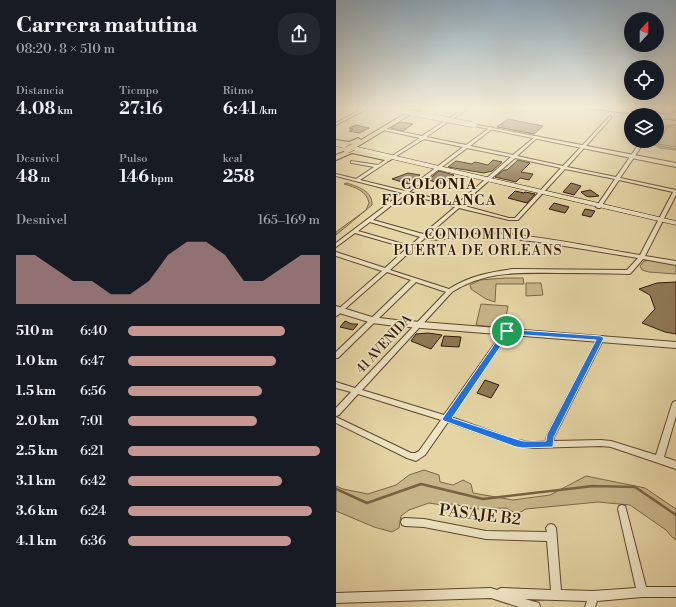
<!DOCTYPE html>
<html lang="es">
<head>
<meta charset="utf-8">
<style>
  :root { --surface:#171b24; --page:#242831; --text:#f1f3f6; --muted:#9ea1a6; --accent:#c59692 }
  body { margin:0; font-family:"Libre Bodoni",serif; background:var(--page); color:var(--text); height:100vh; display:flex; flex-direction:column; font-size:15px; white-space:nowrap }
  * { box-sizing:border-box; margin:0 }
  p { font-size:13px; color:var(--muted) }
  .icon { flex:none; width:22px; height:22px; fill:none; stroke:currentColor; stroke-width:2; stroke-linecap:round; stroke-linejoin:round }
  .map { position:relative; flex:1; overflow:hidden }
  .side { display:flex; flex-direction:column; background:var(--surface); width:336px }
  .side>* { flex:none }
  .needle { width:26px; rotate:21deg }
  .buttons { position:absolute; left:288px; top:12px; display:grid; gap:8px }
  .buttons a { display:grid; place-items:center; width:40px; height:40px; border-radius:50%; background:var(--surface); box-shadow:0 4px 16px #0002; font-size:20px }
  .pin { position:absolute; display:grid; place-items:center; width:34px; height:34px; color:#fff; margin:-17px; border:2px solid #fff; border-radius:50%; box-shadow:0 1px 4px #0007 }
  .round { display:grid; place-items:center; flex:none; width:42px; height:42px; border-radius:16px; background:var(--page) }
  .summary { display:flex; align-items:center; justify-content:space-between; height:68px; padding:0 16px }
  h1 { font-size:22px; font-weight:800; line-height:30px }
  .figures { display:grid; grid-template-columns:repeat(3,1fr); gap:6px; height:68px; padding:4px 16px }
  .figures div { display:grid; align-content:center }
  .figures b { font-size:17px; font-weight:800 }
  .figures small { font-size:11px; font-weight:400 }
  .figures p { font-size:11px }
  .chart { height:112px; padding:8px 16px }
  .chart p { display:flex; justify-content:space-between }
  .chart svg { width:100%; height:72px; margin-top:4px; fill:var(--accent); opacity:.7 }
  ul { padding:0 16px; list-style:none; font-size:13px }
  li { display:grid; grid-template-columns:64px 48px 1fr; align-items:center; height:30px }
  li i { height:10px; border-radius:5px; background:var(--accent) }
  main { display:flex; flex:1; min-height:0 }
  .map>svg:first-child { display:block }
</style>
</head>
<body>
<main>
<section class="side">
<div class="summary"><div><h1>Carrera matutina</h1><p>08:20 · 8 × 510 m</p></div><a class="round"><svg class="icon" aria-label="share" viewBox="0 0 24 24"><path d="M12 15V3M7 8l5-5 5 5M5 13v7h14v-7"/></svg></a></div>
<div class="figures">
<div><p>Distancia</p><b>4.08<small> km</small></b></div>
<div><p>Tiempo</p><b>27:16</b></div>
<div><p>Ritmo</p><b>6:41<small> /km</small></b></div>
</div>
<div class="figures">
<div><p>Desnivel</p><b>48<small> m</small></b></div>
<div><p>Pulso</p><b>146<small> bpm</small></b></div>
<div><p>kcal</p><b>258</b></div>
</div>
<div class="chart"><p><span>Desnivel</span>165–169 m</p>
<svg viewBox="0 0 160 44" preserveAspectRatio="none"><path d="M0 44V14L10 14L20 22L30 30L40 30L50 38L60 38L70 30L80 14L90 6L100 6L110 14L120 30L130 30L140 22L150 14L160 14V44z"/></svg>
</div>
<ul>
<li><b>510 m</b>6:40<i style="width:82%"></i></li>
<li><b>1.0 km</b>6:47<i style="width:77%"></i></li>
<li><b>1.5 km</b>6:56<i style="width:70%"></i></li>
<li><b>2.0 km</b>7:01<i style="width:67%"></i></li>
<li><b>2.5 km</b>6:21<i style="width:100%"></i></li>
<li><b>3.1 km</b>6:42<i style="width:80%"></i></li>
<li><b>3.6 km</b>6:24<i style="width:96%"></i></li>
<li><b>4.1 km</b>6:36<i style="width:85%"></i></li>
</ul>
</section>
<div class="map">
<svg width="340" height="607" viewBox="0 0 340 607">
  <rect width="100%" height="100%" fill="#e5d5a5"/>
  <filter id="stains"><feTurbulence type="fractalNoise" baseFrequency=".005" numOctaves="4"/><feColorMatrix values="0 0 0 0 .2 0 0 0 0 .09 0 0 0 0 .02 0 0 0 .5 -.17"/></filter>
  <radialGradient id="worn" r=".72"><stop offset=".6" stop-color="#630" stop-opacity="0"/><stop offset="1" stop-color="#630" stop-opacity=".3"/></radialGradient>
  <!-- green -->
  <path fill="#c6b589" stroke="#7c6645" d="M 333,125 L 340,125 L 332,126 L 340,128 L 340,147 L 322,144 L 332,126 L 320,144 L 324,146 L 340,149 L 340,150 L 324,148 L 317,144 L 318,141 L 321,141 L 321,137 L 328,126 Z
    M 10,183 C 21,186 37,191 36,205 L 0,235 L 0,232 L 30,210 L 33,203 C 31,191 19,187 8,184 Z
    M 311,260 L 340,265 L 340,274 L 313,272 L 306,270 L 304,266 L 308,261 Z
    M 169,278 L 187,278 L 188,284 L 160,284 L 159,302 L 150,299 L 135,289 L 134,285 L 144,280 Z
    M 190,283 L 205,283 L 207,295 L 190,296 Z
    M 145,304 L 172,306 L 168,328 L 140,325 Z
    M 88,470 L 103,475 L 104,482 L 117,485 L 127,480 L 135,484 L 137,493 L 177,500 L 214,495 L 250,476 L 309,488 L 340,509 L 340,540 L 336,537 L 330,530 L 294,505 L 262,502 L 190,509 L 181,514 L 170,508 L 137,509 L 118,504 L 106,505 L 93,503 L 73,510 L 65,516 L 63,528 L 56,532 L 38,527 L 0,511 L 0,486 L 7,489 L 32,494 L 60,485 L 73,475 Z"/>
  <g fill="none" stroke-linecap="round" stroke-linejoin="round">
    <!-- stream -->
    <path stroke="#786242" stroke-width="2.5" d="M 0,489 L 31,503 L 85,484 L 147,499 L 257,486 L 299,487 L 340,515"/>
  </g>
  <!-- building -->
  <path fill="#8f7956" stroke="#311601" d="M 300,107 L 333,107 L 326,113 L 300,109 Z
    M 172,119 L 207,126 L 198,134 L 161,127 Z
    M 65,122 L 77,124 L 67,131 L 55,128 Z
    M 20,125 L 33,128 L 23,133 L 13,131 L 17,129 L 13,128 Z
    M 157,160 L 166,162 L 156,171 L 148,173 L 112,167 L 120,161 L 136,164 L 139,162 L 152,165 Z
    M 182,160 L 194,163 L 185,172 L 197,174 L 193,180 L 184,178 L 180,182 L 159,177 L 168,170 L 171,170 Z
    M 103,171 L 118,175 L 108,184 L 92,180 Z
    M 72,173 L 84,175 L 73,184 L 56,179 Z
    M 235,183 L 245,186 L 238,195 L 227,192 Z
    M 254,190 L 256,191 L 263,196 L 254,197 L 250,196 L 245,192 Z
    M 179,191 L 188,193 L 189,192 L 199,194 L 191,203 L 172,198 Z
    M 218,203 L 233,207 L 229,213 L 213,209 Z
    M 249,209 L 259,211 L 255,217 L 246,215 Z
    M 340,282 L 340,334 L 329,332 L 306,323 L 319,309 L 314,295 L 303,289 L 321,283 Z
    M 9,321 L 16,324 L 22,324 L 17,330 L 4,327 Z
    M 92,333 L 106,335 L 95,349 L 75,341 L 80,334 Z
    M 108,336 L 125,337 L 123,347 L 105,346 Z
    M 149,380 L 163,385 L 155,398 L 141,393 Z"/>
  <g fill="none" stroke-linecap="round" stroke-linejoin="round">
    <defs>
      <path id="minor" d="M 30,107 L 34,107 L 0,125 L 0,123 Z
        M 107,107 L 111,107 L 111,108 L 109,109 Z
        M 130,107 L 134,107 L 90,137 L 130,145 L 155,127 L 157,128 L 156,129 L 134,146 L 177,155 L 200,136 L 202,137 L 201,138 L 181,156 L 227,166 L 274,116 L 275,116 L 275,118 L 231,167 L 280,177 L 305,141 L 309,141 L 284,178 L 340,190 L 340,195 L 309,256 L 340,261 L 340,265 L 307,259 L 295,273 L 293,274 C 269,273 246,273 222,273 C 184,273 150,270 116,292 L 26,390 L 108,415 L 169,329 L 173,329 L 174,331 L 173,333 L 115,417 L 180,440 L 197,442 L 210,441 L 211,435 L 262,338 L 263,336 L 267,336 L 268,338 L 218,437 L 218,441 L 265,440 L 275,441 L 320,455 L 336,404 L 337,402 L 340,401 L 340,416 L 328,457 L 340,461 L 340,469 L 275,447 L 265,446 L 197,448 L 180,446 L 112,422 L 89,455 L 80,461 L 71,458 L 0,423 L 0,417 L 75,453 L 79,453 L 83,451 L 105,420 L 22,394 L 3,415 L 0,416 L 0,408 L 15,392 L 0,388 L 0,382 L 19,388 L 110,292 L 80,282 L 2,358 L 0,358 L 0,352 L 75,280 L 51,272 L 2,315 L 0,316 L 0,311 L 46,271 L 0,256 L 0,252 L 49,268 L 71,248 L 19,233 L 0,247 L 0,243 L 66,193 L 0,176 L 0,174 L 20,179 L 38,167 L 16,163 L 15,163 L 15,161 L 42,165 L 52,158 L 54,158 L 54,160 L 24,180 L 69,191 L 127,147 L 88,139 L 57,158 L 56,158 L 56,156 L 84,138 L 47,130 L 47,128 L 86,136 ZM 131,148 L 175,157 L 121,204 L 73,192 ZM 179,158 L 225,168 L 179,218 L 173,218 L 125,205 ZM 229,169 L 279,179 L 260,207 L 262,208 L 264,208 L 283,180 L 337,192 L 304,255 C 259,248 214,237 168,234 C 144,233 120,235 95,236 L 92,235 L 123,208 L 173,220 L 182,220 ZM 70,194 L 119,207 L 87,234 L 37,220 ZM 34,222 L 84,237 L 74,246 L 22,231 ZM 136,237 L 169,238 L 210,243 L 302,258 L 291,270 L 177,269 C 154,272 133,276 113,289 L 54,270 L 89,238 L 95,240 Z
        M 325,117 L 328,118 L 321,123 L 321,120 Z
        M 286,505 L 289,506 L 290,509 L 310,587 L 340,587 L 340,597 L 306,597 L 261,601 L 259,607 L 249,607 L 251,601 L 189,599 L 203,603 L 204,607 L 183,607 L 155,598 L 0,603 L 0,593 L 155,588 L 161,590 L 165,588 L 215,590 L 211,541 L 150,539 L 88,527 L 69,526 L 66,525 L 65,522 L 66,519 L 69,518 L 88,519 L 150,531 L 211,532 L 210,528 L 212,525 L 215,524 L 218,525 L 220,528 L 225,590 L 257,591 L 300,588 L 282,509 L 283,506 Z"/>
      <path id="tertiary" d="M 340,112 L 340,115 L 328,119 L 326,118 Z
        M 136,124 L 340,163 L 340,167 L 138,126 L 136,126 Z
        M 0,306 L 36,317 L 60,320 L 340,342 L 340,348 L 60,326 L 36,323 L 0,312 Z"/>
      <path id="secondary" d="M 0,142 L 340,221 L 340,225 L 0,146 Z"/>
      <path id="primary" d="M 80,107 L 87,107 L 19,148 L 15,148 L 15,146 L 0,144 L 0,140 L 13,142 L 22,138 L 25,140 Z
        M 244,107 L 276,107 L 340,116 L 340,120 L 321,117 L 321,115 L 306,115 Z
        M 15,149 L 53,157 L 56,159 L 53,161 L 16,153 L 0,160 L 0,155 Z"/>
    </defs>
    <!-- minor casing -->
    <use href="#minor" stroke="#5e462a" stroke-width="2"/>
    <!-- tertiary casing -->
    <use href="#tertiary" stroke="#5e462a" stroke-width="2"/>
    <!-- secondary casing -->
    <use href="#secondary" stroke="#311601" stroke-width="1"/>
    <!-- primary casing -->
    <use href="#primary" stroke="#311601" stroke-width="2"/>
    <!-- minor -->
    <use href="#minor" fill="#eee4c4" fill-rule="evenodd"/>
    <!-- tertiary -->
    <use href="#tertiary" fill="#eee4c4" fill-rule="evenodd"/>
    <!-- secondary -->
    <use href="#secondary" fill="#eee4c4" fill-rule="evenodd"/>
    <!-- primary -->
    <use href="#primary" fill="#e5d5a5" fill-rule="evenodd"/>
    <defs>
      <path id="tertiary-bridge" d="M 46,107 L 138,125"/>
      <path id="primary-bridge" d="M 11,150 L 17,147"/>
    </defs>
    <!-- tertiary-bridge casing -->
    <use href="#tertiary-bridge" stroke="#5e462a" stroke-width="6" stroke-linecap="butt"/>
    <!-- primary-bridge casing -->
    <use href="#primary-bridge" stroke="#311601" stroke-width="7" stroke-linecap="butt"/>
    <!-- tertiary-bridge -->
    <use href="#tertiary-bridge" stroke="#eee4c4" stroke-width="5"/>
    <!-- primary-bridge -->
    <use href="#primary-bridge" stroke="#e5d5a5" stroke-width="6"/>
  </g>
  <!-- sky -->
  <linearGradient id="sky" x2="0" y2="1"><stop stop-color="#8ea7b7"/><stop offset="0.56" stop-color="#f3ecd6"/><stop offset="1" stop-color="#f3ecd6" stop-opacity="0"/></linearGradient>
  <rect width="340" height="192" fill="url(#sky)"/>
  <!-- route -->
  <path fill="#1a73e8" stroke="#fff" fill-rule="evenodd" d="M 169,329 L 265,336 L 268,338 L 218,437 L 217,447 L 187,448 L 180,447 L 108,421 L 106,419 ZM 173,334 L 260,340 L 211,434 L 210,441 L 187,441 L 180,439 L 116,418 Z"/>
  <g text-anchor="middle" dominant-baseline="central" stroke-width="3.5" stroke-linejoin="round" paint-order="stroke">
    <!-- street labels -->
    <g font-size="13" fill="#311601" stroke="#eee4c4">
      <text transform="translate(48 344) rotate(-47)">41 AVENIDA</text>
    </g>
    <!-- far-district labels -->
    <g font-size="14" font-weight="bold" letter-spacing="1" fill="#311601" stroke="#eee4c4">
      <text x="103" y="185">COLONIA<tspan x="103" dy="16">FLOR BLANCA</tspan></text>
    </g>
    <!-- neighbourhood labels -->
    <g font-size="14" letter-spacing="1" fill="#311601" stroke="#eee4c4">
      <text x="142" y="235">CONDOMINIO<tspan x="142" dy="16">PUERTA DE ORLEANS</tspan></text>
    </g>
    <!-- near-street labels -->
    <g font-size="16" fill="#311601" stroke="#eee4c4">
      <text transform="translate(144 515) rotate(7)">PASAJE B2</text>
    </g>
  </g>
  <rect width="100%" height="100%" filter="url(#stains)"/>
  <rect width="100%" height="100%" fill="url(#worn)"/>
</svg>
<div class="buttons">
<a><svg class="needle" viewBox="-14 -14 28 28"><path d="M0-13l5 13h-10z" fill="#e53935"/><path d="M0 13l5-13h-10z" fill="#9ea1a6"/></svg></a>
<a><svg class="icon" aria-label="locate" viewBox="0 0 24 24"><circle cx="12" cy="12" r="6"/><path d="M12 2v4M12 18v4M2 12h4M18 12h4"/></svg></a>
<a><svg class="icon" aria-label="layers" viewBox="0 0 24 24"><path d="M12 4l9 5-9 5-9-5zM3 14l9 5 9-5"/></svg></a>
</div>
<div class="pin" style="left:171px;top:331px;background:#1e9e55"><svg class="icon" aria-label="arrive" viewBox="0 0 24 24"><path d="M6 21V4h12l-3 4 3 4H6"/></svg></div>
</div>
</main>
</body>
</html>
